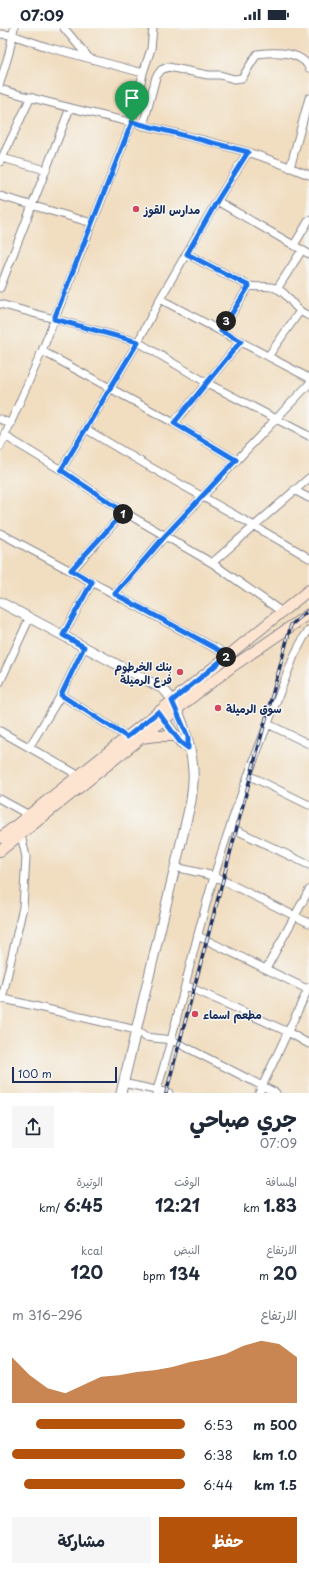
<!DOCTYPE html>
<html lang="ar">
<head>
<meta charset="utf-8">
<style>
  :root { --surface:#fff; --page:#f6f6f7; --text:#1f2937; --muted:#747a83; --accent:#b45309 }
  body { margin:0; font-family:"Playpen Sans","Playpen Sans Arabic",sans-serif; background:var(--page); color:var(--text); direction:rtl; height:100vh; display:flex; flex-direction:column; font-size:15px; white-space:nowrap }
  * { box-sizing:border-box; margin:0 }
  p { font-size:13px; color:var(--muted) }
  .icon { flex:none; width:22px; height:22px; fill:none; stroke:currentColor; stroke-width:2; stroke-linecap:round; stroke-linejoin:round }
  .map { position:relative; height:1065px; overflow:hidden; direction:ltr }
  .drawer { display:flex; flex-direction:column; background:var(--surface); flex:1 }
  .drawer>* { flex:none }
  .scale { position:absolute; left:12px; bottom:10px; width:105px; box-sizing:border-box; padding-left:4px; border:2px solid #1b2f5e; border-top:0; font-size:11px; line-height:14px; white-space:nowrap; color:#1b2f5e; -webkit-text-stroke:3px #f6f6f2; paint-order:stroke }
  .pin { position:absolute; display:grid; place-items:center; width:34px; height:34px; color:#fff; margin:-41px -17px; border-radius:50% 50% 50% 0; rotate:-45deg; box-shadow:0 0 4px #0007 }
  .pin .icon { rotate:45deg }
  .km { position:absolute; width:20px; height:20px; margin:-10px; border-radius:50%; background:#222; color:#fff; font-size:11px; line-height:20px; text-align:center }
  .round { display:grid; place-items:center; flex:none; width:42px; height:42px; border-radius:0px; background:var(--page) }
  .head { display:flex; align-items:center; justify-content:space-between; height:68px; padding:0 12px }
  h1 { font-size:22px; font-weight:700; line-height:30px }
  .metrics { display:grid; grid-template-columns:repeat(3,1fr); gap:6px; height:68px; padding:4px 12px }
  .metrics div { display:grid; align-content:center }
  .metrics b { font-size:17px; font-weight:700 }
  .metrics small { font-size:11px; font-weight:400 }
  .metrics p { font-size:11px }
  .chart { height:112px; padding:8px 12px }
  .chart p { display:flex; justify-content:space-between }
  .chart svg { width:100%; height:72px; margin-top:4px; fill:var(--accent); opacity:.7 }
  .primary-button { display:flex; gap:8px; margin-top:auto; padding:8px 12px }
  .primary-button a { flex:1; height:46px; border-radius:0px; background:var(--accent); color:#fff; font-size:16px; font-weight:700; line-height:46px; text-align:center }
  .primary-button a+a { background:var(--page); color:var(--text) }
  ul { padding:0 12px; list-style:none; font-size:13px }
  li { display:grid; grid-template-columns:64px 48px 1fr; align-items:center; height:30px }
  li i { height:10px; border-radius:5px; background:var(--accent) }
  .status { display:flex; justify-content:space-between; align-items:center; height:28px; padding:0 20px; background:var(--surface); direction:ltr }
  .status svg { height:11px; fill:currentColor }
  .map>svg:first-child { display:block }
</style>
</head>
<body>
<div class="status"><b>07:09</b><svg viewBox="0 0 49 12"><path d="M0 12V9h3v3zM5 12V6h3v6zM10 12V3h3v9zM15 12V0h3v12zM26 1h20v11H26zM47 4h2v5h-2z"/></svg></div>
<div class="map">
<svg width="309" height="1065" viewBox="0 0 309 1065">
  <rect width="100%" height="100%" fill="#f6f6f2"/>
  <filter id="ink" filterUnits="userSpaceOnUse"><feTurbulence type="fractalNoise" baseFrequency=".025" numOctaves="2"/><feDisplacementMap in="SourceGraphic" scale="8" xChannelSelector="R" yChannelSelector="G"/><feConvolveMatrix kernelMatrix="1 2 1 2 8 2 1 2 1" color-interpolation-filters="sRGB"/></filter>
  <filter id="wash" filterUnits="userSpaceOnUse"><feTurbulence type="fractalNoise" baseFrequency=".012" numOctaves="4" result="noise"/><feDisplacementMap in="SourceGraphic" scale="16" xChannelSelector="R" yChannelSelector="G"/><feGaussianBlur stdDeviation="0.9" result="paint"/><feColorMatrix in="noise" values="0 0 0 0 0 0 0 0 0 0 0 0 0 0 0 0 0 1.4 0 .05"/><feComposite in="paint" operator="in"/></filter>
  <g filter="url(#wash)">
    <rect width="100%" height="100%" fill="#f1ddbf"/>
  </g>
  <g filter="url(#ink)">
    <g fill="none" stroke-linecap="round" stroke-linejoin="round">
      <defs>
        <path id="minor" d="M 64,0 L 89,30
          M 0,6 L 12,7 L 47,19 L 143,45
          M 0,55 L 9,25 L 14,0
          M 0,61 C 81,85 165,100 247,124 C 268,130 289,139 309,147
          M 143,98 L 156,49 L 161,42 L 168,39 L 208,47 L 220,47 L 234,51 L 242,50 L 257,26 C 273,24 301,22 309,40
          M 2,130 L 46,142
          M 0,134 L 31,69
          M 290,140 L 309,70
          M 0,168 L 92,195
          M 217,173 L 309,226
          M 294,217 L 309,192
          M 187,226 L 249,258 C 258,260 267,257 275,260 C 285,263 289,272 296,279 C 299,283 305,286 309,288
          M 0,260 L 70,80
          M 277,261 L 302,222
          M 160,271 L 309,350
          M 0,276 L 138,314 L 207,355 L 309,408
          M 221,303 L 249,258
          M 42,323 L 174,395 L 236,432
          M 269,327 L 300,283
          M 0,391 L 11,396
          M 174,395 L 241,313
          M 86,401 C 159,446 236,486 309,530
          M 5,408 L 61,442 L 124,484 L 212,535 L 282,584
          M 0,419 L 42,323 L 132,94 L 143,45 L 151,21 L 153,0
          M 61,442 L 138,314 L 160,271 L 217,173 L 248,124
          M 294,462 L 309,470
          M 0,505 L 228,627
          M 212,535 L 309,450
          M 71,543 L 124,484
          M 115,566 L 165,508 L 309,356
          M 63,607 L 92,554
          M 0,654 L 30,589
          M 61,667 L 127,709
          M 268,696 L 309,716
          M 0,703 L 78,747
          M 30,718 L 61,667 L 84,619
          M 248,747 L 309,777
          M 0,771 L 29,787
          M 230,799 L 309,837
          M 175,839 L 214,848 L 309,895
          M 198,908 L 309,962
          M 266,941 L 309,862
          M 185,957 L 288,1004 L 309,1016
          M 0,970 L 136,1002 L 145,1009 L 172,1012 L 276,1065
          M 2,971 L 23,879 L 26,829 L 21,807
          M 123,1055 L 169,1065
          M 156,1065 C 178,994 192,921 214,849 C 236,774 266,701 294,628 L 304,609 L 309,602
          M 259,1065 L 309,959"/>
        <path id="tertiary" d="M 0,574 L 163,661 C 180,676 192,721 193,743 C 194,753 192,763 191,773 L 121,1065
          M 160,686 L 180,714 L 188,720"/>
        <path id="secondary" d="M 141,710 L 156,708 L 176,708
          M 0,810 L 172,673 L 309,562
          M 0,823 L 195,667 L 233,638 L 309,586"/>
      </defs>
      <!-- minor casing -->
      <use href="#minor" stroke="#86868e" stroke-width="9"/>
      <!-- tertiary casing -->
      <use href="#tertiary" stroke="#86868e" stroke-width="11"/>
      <!-- secondary casing -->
      <use href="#secondary" stroke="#86868e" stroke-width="12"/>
      <!-- minor -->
      <use href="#minor" stroke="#fff" stroke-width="7"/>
      <!-- tertiary -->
      <use href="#tertiary" stroke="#fff" stroke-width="9"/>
      <!-- secondary -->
      <use href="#secondary" stroke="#fde4d0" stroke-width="10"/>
      <defs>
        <path id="rail" d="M 166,1065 L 291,597 L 309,582"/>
      </defs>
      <!-- rail casing -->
      <use href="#rail" stroke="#1b2f5e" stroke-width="3.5"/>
      <!-- rail -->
      <use href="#rail" stroke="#f6f6f2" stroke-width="2" stroke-dasharray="6" stroke-linecap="butt"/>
    </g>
  </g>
  <g fill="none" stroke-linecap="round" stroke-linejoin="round" filter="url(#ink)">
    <defs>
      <path id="route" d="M 132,94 L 248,124 L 217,173 L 187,226 L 249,258 L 221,303 L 241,313 L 174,395 L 236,432 L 165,508 L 115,566 L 228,627 L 172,673 L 188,709 L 188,720 L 180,714 L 158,684 L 127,709 L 61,667 L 84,619 L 63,607 L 92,554 L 71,542 L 124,484 L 61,442 L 138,314 L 54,291 Z"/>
    </defs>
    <!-- route casing -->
    <use href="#route" stroke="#fff" stroke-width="8"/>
    <!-- route -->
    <use href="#route" stroke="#1a73e8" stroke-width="5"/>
  </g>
  <!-- markers -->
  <g fill="#d1495b" stroke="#f6f6f2" stroke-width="1.5">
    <circle cx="136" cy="181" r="4"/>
    <circle cx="180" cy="644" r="4"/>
    <circle cx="218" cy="680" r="4"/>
    <circle cx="195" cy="986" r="4"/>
  </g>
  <g text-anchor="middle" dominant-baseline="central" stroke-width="3" stroke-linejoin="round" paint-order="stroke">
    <!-- poi labels -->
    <g font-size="11" font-weight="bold" fill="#1b2f5e" stroke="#f6f6f2" text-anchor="start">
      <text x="144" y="181">مدارس القوز</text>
      <text x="172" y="638" text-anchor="end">بنك الخرطوم<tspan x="172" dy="13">فرع الرميلة</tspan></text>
      <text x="226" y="680">سوق الرميلة</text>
      <text x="203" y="986">مطعم اسماء</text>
    </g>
  </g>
</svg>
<div class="scale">100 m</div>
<div class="pin" style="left:132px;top:94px;background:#1e9e55"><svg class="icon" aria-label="arrive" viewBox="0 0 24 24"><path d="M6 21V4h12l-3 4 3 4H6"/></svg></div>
<b class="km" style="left:123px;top:486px">1</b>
<b class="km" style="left:226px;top:629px">2</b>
<b class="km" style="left:226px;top:293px">3</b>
</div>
<section class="drawer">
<div class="head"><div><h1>جري صباحي</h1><p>07:09</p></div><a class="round"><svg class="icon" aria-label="share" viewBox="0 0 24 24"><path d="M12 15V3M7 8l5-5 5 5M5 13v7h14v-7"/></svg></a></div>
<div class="metrics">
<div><p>المسافة</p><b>1.83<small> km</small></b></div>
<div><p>الوقت</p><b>12:21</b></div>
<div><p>الوتيرة</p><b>6:45<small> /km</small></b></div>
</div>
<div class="metrics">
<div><p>الارتفاع</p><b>20<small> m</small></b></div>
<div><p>النبض</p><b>134<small> bpm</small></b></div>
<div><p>kcal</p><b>120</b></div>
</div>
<div class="chart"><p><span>الارتفاع</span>296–316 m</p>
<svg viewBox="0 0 160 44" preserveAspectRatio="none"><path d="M0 44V16L10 27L20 35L30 38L40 33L50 28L60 27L70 25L80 24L90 22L100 19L110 17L120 14L130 9L140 6L150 8L160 16V44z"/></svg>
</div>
<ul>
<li><b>500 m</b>6:53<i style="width:86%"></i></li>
<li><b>1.0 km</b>6:38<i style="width:100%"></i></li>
<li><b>1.5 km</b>6:44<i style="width:93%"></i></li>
</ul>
<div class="primary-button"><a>حفظ</a><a>مشاركة</a></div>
</section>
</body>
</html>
